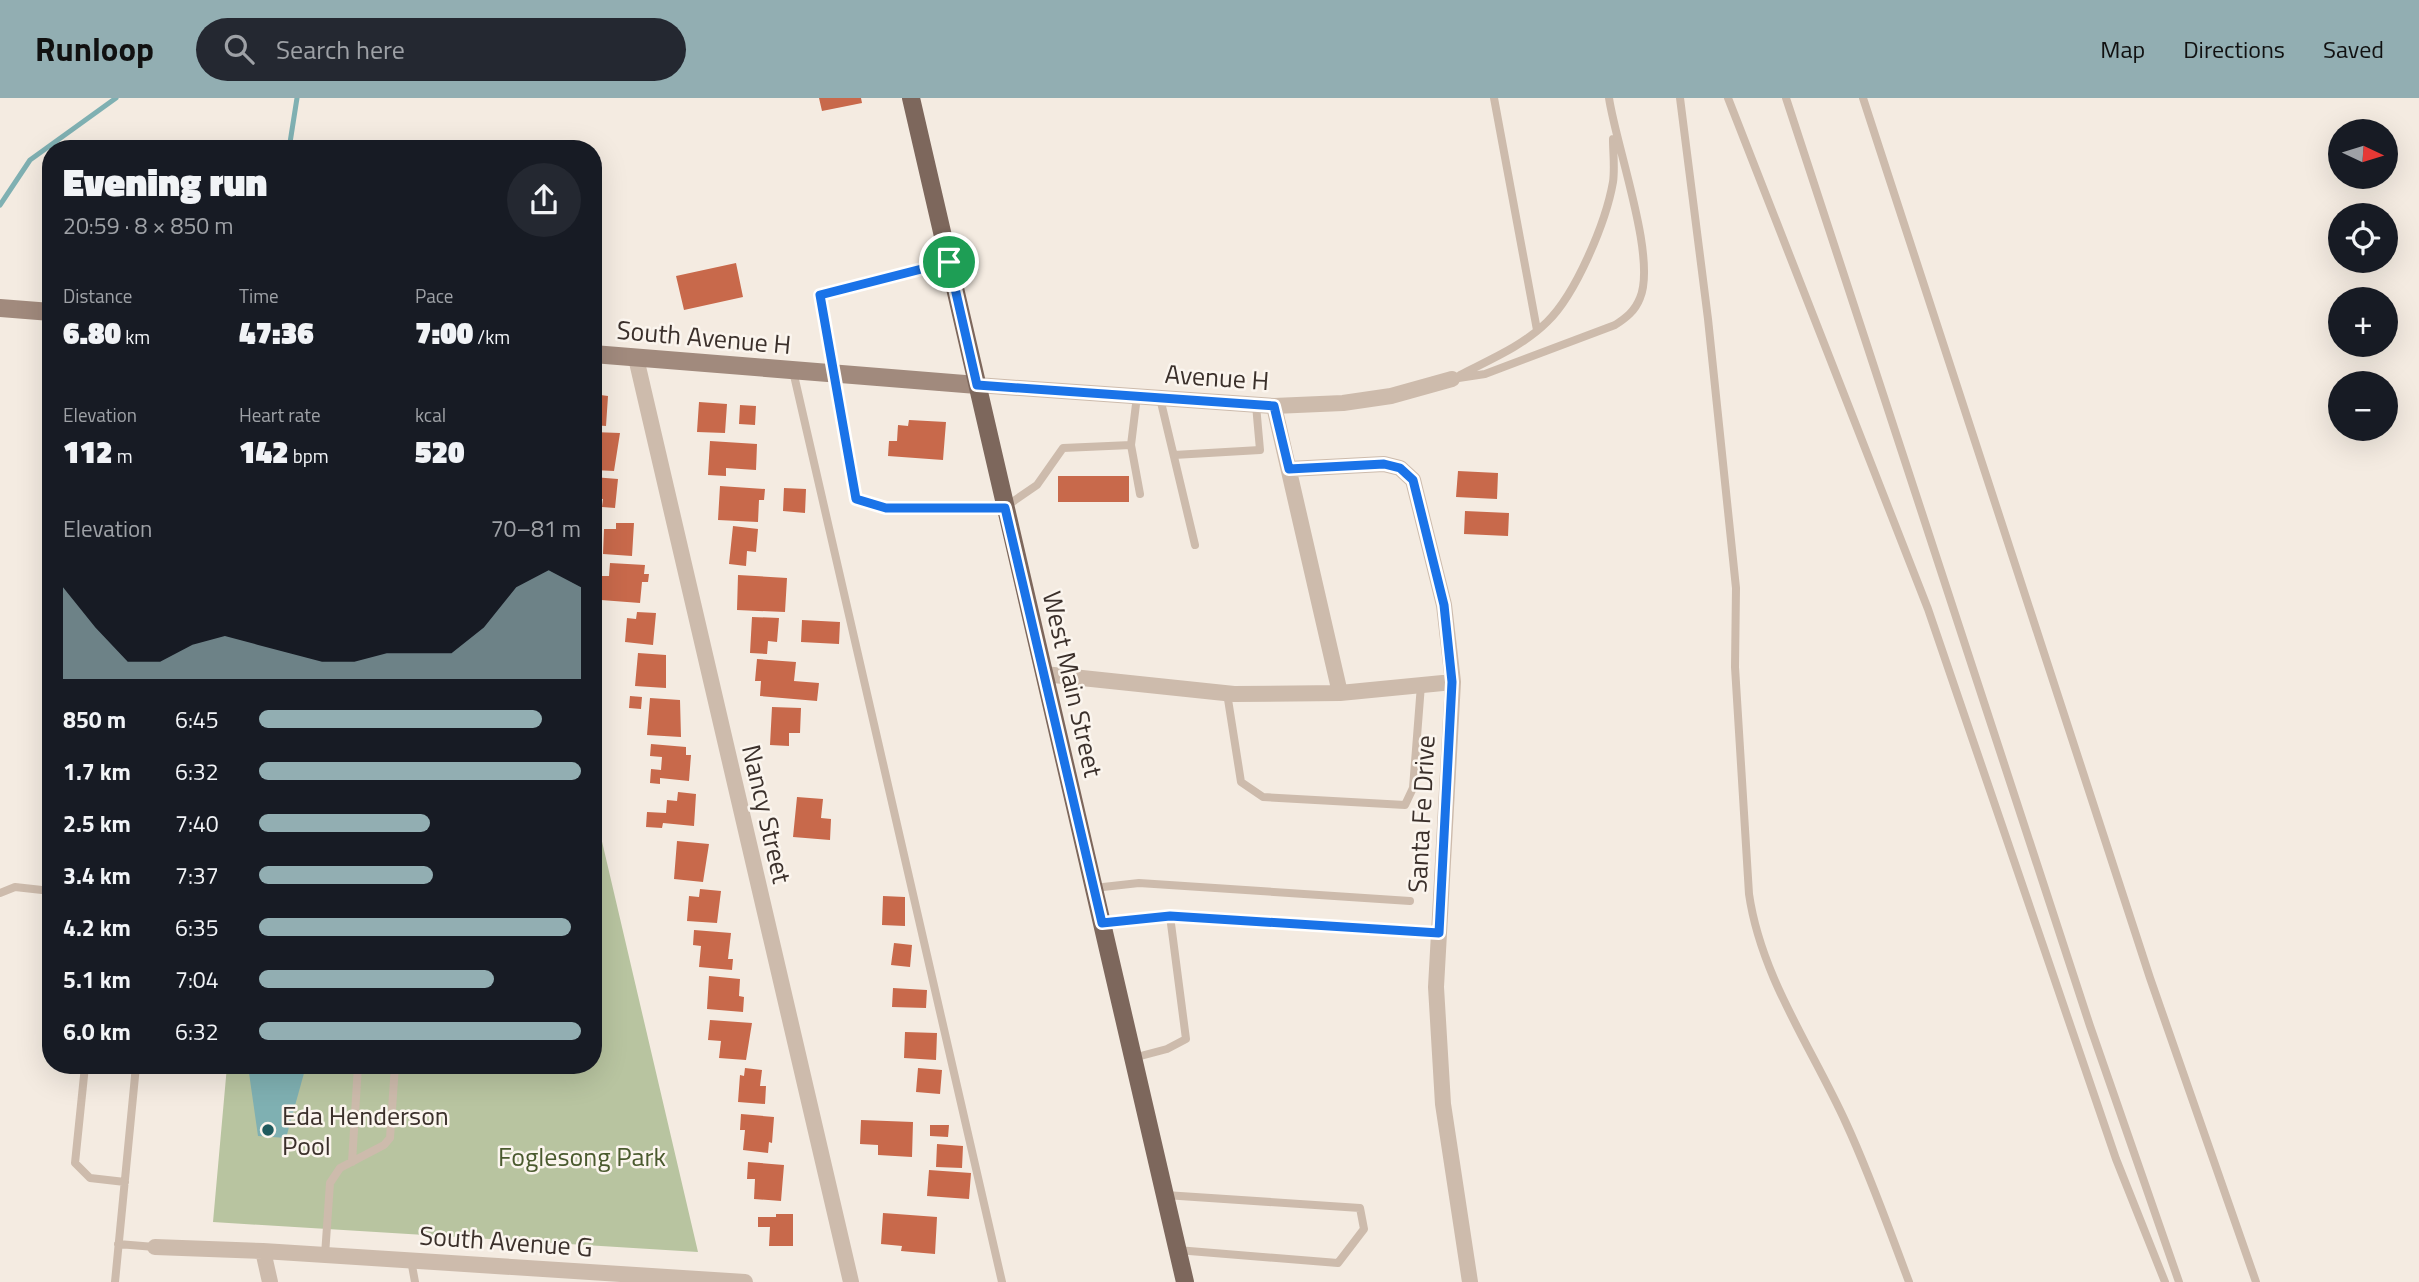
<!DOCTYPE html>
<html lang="en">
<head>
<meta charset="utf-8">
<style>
  :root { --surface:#171b24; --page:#242831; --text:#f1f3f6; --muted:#9ea1a6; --accent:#92aeb2 }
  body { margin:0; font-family:"Titillium Web",sans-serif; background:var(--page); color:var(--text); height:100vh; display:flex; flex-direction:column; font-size:26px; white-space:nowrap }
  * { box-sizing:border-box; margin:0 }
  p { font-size:23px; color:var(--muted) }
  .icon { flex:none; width:38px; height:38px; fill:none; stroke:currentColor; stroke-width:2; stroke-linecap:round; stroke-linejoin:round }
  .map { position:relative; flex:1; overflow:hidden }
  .drawer { position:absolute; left:42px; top:42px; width:560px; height:934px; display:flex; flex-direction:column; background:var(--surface); border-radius:28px; box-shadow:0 7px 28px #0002 }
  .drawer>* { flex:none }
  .needle { width:46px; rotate:94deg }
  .buttons { position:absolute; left:2328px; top:21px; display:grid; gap:14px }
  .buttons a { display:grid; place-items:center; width:70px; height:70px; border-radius:50%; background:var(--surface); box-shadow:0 7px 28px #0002; font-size:35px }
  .pin { position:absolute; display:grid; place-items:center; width:60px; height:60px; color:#fff; margin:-30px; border:4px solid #fff; border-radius:50%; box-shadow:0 2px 7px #0007 }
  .round { display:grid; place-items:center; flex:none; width:74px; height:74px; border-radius:37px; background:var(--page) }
  .head { display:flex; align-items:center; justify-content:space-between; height:119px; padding:0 21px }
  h1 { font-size:38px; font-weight:800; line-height:52px }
  .metrics { display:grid; grid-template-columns:repeat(3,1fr); gap:10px; height:119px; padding:7px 21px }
  .metrics div { display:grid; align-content:center }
  .metrics b { font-size:30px; font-weight:800 }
  .metrics small { font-size:19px; font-weight:400 }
  .metrics p { font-size:19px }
  .chart { height:196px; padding:14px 21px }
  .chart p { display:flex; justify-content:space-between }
  .chart svg { width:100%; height:126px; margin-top:7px; fill:var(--accent); opacity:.7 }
  ul { padding:0 21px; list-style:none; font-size:23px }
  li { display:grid; grid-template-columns:112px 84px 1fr; align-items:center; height:52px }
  li i { height:18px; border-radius:9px; background:var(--accent) }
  header { display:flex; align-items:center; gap:42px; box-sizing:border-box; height:98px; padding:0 35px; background:var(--accent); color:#111 }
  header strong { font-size:33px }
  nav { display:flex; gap:38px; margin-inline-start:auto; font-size:24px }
  .search { width:490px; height:63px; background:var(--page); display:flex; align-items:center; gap:18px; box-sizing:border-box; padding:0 24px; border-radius:38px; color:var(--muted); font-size:26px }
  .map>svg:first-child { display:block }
</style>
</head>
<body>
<header>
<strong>Runloop</strong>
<div class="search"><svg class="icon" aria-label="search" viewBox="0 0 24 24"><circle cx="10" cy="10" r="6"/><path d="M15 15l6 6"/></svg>Search here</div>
<nav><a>Map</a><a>Directions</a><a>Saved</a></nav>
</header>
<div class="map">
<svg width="2419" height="1184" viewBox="0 0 2419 1184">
  <rect width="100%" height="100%" fill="#f4ebe1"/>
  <!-- green -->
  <path fill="#b8c4a0" d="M 593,705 L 698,1154 L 213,1124 L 227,968 L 593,968 Z"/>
  <!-- water -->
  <path fill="#7fb0b2" d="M 248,968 L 306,968 L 286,1040 L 258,1038 Z"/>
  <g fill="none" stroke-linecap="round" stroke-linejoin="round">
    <!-- stream -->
    <path stroke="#7fb0b2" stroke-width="5" d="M 289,51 L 297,0
      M 0,107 L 30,62 L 116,0"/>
  </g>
  <!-- building -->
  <path fill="#c8694b" d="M 819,0 L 861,0 L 862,5 L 822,13 Z
    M 736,165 L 743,199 L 684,212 L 676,178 Z
    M 593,296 L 608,298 L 606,328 L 593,327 Z
    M 699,304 L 727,306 L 725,335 L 697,334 Z
    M 740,307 L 756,308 L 755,327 L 739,326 Z
    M 909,322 L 946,324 L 943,362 L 888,358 L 889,343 L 897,343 L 898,327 L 908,328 Z
    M 593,334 L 620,335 L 614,373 L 594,372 Z
    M 710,343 L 757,346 L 756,372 L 726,370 L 726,378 L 708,377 Z
    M 1458,373 L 1498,375 L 1497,401 L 1456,399 Z
    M 1058,378 L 1129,378 L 1129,404 L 1058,404 Z
    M 593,379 L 618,381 L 615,410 L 602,409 L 603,401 L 593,400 Z
    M 720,388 L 765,391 L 764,402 L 759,402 L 758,424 L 718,422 Z
    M 784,390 L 806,391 L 805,415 L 783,413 Z
    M 1465,413 L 1509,415 L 1508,438 L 1464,436 Z
    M 616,425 L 634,425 L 632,458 L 603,456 L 604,431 L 616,431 Z
    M 733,428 L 758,431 L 756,454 L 747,453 L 746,468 L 729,466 Z
    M 610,465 L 645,467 L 644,476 L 649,476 L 648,484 L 642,484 L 640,505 L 601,502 L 602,478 L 609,478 Z
    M 738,477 L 787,480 L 785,514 L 737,512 Z
    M 637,514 L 656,515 L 653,547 L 625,544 L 627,520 L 636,521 Z
    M 752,519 L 779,520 L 777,544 L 768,543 L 767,556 L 750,555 Z
    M 802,522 L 840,524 L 839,546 L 801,544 Z
    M 638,555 L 666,557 L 666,590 L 635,588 Z
    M 757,561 L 796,564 L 794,583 L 819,585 L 817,603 L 760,598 L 761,583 L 755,583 Z
    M 630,598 L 642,599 L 641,611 L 629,610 Z
    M 650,600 L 680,602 L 681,639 L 647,637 Z
    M 772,609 L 801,610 L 800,635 L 789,635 L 789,648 L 770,647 Z
    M 651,646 L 686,649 L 686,657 L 691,657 L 689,683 L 660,680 L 660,686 L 650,685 L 651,671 L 661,672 L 662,659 L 650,658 Z
    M 678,694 L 696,696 L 694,728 L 663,725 L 662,730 L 646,729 L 647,714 L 666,715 L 667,702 L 677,703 Z
    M 797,699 L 823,701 L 821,720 L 831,721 L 830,742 L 793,739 Z
    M 677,743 L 709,746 L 703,784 L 674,781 Z
    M 700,791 L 721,793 L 717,825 L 687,823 L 689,798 L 699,799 Z
    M 883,798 L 905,799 L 905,828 L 882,827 Z
    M 694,832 L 731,835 L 728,861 L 733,861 L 732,872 L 699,869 L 701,848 L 693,847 Z
    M 894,845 L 912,847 L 910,869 L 891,867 Z
    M 709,878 L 740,881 L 739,898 L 744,899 L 743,914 L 707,911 Z
    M 893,890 L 927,892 L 926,910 L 892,909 Z
    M 710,922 L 752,925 L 746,962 L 719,960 L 721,943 L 708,942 Z
    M 905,934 L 937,935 L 936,962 L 904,960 Z
    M 745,970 L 762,972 L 760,988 L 766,988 L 765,1006 L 738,1004 L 740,977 L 744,978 Z
    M 918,970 L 942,972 L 940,996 L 916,994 Z
    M 741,1016 L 774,1019 L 772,1045 L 769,1044 L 768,1055 L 743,1052 L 745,1032 L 740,1032 Z
    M 861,1022 L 913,1024 L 912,1059 L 878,1057 L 878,1047 L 860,1046 Z
    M 930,1027 L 949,1027 L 948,1039 L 930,1038 Z
    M 937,1046 L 963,1048 L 962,1070 L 936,1069 Z
    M 748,1064 L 784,1067 L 781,1103 L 754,1101 L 755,1081 L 747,1081 Z
    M 929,1072 L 971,1075 L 969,1101 L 927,1098 Z
    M 883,1115 L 937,1119 L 935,1156 L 901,1153 L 902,1148 L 881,1146 Z
    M 776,1116 L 793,1116 L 793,1148 L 769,1148 L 770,1129 L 758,1129 L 758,1119 L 776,1119 Z"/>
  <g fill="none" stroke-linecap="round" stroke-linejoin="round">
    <!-- lane -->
    <path stroke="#cdbbac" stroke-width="8" d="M 1494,0 L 1537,232
      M 1680,0 L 1708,221 L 1736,490 L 1735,569 L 1749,796 C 1761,879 1812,950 1846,1025 C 1870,1077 1889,1131 1909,1184
      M 1728,0 L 1928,511 L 2116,1061 L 2165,1184
      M 1786,0 L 2090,928 L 2179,1184
      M 1863,0 L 2150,880 L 2256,1184
      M 949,164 L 820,197 L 857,401 L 886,410 L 1005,409 L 1037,387 L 1063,350 L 1131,347
      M 793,273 L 1002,1184
      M 1460,277 C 1489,262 1523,248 1547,224 C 1576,196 1606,124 1613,84 C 1615,70 1613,55 1613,41
      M 1452,281 L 1485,276 L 1615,227 C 1626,220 1635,213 1640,200 C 1657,160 1616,48 1609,0
      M 1137,298 L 1131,347 L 1140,396
      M 1160,300 L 1195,447
      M 1174,357 L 1260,352 L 1256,307
      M 1227,595 L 1241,684 L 1263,699 L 1405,707 L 1413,690 L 1421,587
      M 1094,790 L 1139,785 L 1410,803
      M 0,795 L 15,789 L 51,793
      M 1102,825 L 1170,818 L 1439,835
      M 1133,960 L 1167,951 L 1186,941 L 1170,818
      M 85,968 L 75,1065 L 90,1080 L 125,1084
      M 352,1064 L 358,968
      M 1165,1097 L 1360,1110 L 1364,1131 L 1338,1165 L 1177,1152
      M 118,1146 L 155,1149
      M 325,1157 L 330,1085 L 340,1070 L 384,1047 L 390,1040 L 395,968
      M 411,1162 L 415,1184
      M 115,1184 L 136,968"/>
    <!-- street -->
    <path stroke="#cdbbac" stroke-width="16" d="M 636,260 L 851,1184
      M 977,287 L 1274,308 L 1343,305 L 1391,298 L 1452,281
      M 1274,308 L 1340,595
      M 1289,371 L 1384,366 L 1400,370 L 1413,382 L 1444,507 L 1453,584 L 1436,889 L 1443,1006 L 1470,1184
      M 1044,576 L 1234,596 L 1340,595 L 1453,584
      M 155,1149 L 263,1153 L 745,1184
      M 263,1153 L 270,1184"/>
    <!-- secondary -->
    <path stroke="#a18a7d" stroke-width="18" d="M 0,210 L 51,214
      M 593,256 L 977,287"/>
    <!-- primary -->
    <path stroke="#7d675c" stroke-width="18" d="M 911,0 L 1185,1184"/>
  </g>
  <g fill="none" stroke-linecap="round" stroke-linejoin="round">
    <defs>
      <path id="route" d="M 949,164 L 977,287 L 1274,308 L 1289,371 L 1384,366 L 1400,370 L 1413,382 L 1444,507 L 1452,584 L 1439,835 L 1170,818 L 1102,825 L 1005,410 L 886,410 L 856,401 L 820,197 Z"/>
    </defs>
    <!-- route casing -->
    <use href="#route" stroke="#fff" stroke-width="14"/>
    <!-- route -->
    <use href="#route" stroke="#1a73e8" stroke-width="9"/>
  </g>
  <!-- markers -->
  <circle fill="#1f5a5e" stroke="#fbf5ee" stroke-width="2.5" cx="268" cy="1032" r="7"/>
  <g text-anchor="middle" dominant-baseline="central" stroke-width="5" stroke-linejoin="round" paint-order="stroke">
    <!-- street labels -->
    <g font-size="26" fill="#3b302b" stroke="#fbf5ee">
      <text transform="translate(704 239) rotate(5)">South Avenue H</text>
      <text transform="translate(1217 279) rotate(4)">Avenue H</text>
      <text transform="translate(1073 586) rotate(77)">West Main Street</text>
      <text transform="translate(767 716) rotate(77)">Nancy Street</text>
      <text transform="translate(1421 716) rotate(-87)">Santa Fe Drive</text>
      <text transform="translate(506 1143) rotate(4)">South Avenue G</text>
    </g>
    <!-- poi labels -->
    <g font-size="26" fill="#3b302b" stroke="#fbf5ee" text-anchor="start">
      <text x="282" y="1017">Eda Henderson<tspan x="282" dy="30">Pool</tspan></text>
    </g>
    <!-- park labels -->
    <g font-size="26" fill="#4a5a2e" stroke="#fbf5ee">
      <text x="582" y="1058">Foglesong Park</text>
    </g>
  </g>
</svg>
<div class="buttons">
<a><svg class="needle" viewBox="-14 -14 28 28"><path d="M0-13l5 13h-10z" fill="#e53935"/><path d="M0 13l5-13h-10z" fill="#9ea1a6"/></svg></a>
<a><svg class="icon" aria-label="locate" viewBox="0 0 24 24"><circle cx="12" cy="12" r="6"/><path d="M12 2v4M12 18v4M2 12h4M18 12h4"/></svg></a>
<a>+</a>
<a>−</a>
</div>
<div class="pin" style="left:949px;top:164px;background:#1e9e55"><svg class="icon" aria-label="arrive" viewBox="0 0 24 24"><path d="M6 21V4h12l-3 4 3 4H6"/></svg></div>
<section class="drawer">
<div class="head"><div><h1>Evening run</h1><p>20:59 · 8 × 850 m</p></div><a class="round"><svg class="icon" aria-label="share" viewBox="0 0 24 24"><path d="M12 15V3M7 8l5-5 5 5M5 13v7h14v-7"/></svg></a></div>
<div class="metrics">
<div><p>Distance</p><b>6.80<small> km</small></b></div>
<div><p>Time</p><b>47:36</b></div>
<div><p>Pace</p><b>7:00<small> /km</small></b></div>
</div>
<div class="metrics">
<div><p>Elevation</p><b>112<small> m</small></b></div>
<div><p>Heart rate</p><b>142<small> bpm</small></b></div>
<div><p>kcal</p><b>520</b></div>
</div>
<div class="chart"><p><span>Elevation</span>70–81 m</p>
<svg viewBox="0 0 160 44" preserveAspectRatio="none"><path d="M0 44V12L10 26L20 38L30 38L40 32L50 29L60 32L70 35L80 38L90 38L100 35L110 35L120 35L130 26L140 12L150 6L160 12V44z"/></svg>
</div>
<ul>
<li><b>850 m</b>6:45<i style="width:88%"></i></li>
<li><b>1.7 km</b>6:32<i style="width:100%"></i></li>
<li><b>2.5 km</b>7:40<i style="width:53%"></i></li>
<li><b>3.4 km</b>7:37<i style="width:54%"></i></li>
<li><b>4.2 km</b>6:35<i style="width:97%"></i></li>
<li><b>5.1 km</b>7:04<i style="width:73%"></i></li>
<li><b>6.0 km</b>6:32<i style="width:100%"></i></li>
</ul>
</section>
</div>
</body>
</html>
